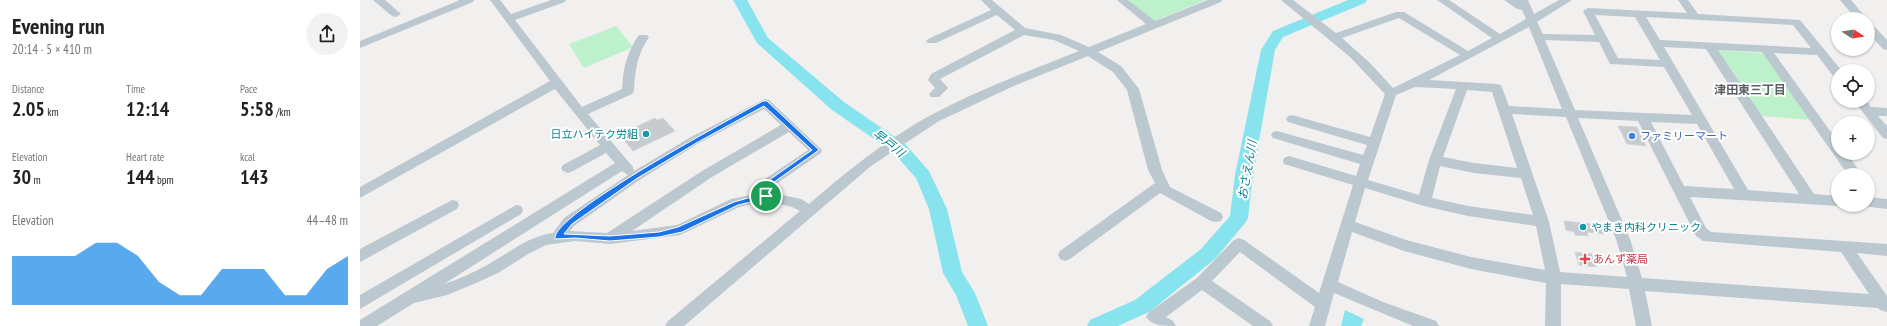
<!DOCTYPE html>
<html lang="en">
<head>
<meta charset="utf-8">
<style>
  :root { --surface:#fff; --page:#f2f2f2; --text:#222; --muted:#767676; --accent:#1285e8 }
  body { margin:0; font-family:"PT Sans Narrow","Noto Sans JP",sans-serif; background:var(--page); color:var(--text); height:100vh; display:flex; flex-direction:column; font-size:15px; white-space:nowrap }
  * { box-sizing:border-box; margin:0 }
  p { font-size:13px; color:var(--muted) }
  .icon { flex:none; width:22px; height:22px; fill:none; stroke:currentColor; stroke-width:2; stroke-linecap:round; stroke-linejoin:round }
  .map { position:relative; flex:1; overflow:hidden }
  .details { display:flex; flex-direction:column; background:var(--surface); width:360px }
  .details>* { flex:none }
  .needle { width:26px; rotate:102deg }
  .buttons { position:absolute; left:1471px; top:12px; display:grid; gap:8px }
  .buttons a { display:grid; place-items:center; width:44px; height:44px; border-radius:50%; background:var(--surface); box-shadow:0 1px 3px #0004; font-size:20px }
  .pin { position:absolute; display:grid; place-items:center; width:34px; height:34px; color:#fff; margin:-17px; border:2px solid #fff; border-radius:50%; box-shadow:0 1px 4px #0007 }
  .round { display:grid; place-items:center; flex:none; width:42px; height:42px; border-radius:21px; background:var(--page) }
  .headline { display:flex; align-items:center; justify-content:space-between; height:68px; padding:0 12px }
  h1 { font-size:22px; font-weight:700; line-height:30px }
  .figures { display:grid; grid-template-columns:repeat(3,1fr); gap:6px; height:68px; padding:4px 12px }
  .figures div { display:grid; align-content:center }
  .figures b { font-size:20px; font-weight:700 }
  .figures small { font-size:11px; font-weight:400 }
  .figures p { font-size:11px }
  .chart { height:112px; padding:8px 12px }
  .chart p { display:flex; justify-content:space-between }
  .chart svg { width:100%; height:72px; margin-top:4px; fill:var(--accent); opacity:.7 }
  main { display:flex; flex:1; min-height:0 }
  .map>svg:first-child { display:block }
</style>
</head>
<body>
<main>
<section class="details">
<div class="headline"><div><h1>Evening run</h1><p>20:14 · 5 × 410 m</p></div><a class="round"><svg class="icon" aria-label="share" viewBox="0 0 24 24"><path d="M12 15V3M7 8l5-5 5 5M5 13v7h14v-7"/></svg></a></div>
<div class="figures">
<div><p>Distance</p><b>2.05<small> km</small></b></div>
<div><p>Time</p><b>12:14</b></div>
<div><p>Pace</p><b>5:58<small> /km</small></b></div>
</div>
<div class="figures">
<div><p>Elevation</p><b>30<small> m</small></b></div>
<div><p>Heart rate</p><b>144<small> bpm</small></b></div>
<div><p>kcal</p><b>143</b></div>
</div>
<div class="chart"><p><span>Elevation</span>44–48 m</p>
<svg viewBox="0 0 160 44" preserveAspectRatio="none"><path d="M0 44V14L10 14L20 14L30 14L40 6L50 6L60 14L70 30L80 38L90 38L100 22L110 22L120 22L130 38L140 38L150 22L160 14V44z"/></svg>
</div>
</section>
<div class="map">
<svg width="1527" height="326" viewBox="0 0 1527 326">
  <rect width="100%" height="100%" fill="#f2efef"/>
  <!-- green -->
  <path fill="#bcf1cb" d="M 768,0 L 846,0 L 794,21 Z
    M 256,26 L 273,47 L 224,68 L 209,44 Z
    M 1358,50 L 1404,53 L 1452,120 L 1402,116 Z"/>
  <!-- water -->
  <path fill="#87e4ef" d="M 985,310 L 1004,319 L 1001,326 L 981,326 Z"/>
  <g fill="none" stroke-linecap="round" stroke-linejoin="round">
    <!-- river -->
    <path fill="#87e4ef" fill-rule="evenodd" d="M 373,0 L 387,0 L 408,38 L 484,102 L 545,144 L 569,171 L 587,209 L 602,272 L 615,293 L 628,326 L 608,326 L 596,295 L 583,273 L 569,209 L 556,178 L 533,152 L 472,110 L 397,43 Z
      M 988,0 L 1007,0 L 1005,3 L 923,37 L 915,50 L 893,175 L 888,218 L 885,223 L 855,259 L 789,312 L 758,326 L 727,326 L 730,320 L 775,300 L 841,249 L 870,216 L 875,175 L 901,50 L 913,31 Z"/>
  </g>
  <!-- building -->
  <path fill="#c6cbcf" stroke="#d3d6db" d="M 295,118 L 297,120 L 303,118 L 315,131 L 273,151 L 264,140 L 263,135 L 266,134 L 265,132 Z
    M 1258,126 L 1277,127 L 1286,146 L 1267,144 Z
    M 1204,221 L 1241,225 L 1244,234 L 1227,232 L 1228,236 L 1215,235 L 1214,232 L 1206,230 Z
    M 1215,252 L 1232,254 L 1236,267 L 1219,265 Z"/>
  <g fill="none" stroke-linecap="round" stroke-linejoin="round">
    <!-- minor -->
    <path fill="#bcc8cf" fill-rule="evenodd" d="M 13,0 L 25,0 L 41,14 L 36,17 L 32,16 Z
      M 100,0 L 114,0 L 113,2 L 0,48 L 0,41 Z
      M 130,0 L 140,0 L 151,14 L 191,0 L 206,0 L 205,2 L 155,20 L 222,107 L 262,89 C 263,68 267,52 279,35 L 287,35 L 289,37 C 277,55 275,70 274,91 L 272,94 L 228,114 L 273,167 L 274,171 L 331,137 L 405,99 L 409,100 L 462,150 L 461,153 L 413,186 L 413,193 L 441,199 L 449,204 C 487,171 527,139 571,115 C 618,90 669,71 719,51 L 694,40 L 664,35 L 580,79 L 588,88 L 579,97 L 571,97 L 569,94 L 575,88 L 568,80 L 571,74 L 655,30 L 637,15 L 576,43 L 568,43 L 566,41 L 568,39 L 631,10 L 621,0 L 632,0 L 665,28 L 701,35 L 729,47 L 786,24 L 757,0 L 768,0 L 795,21 L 848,0 L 862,0 L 861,2 L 738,52 L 761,66 L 779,89 L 802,170 L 810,187 L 861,213 L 863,217 L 861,221 L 856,222 L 851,221 L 800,193 L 710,259 L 705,261 L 700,259 L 698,255 L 700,251 L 795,183 L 788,170 L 767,90 L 753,72 L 728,56 L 656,85 L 579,121 L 511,166 L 324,326 L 305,326 L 308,321 L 440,211 L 432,207 L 406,201 L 379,207 L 320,235 L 250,244 L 215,241 L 186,245 L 168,254 L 138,273 L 114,284 L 87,295 L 54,303 L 17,326 L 0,326 L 0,320 L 255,163 L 246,153 L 213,171 L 208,173 L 203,171 L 201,168 L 203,165 L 240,145 L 195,89 L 0,198 L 0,187 L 190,81 ZM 404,109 L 421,125 L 342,171 L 247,233 L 210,231 L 214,226 L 278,181 L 339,143 ZM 429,132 L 448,150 L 402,181 L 400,193 L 371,199 L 317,225 L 272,231 L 352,177 ZM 262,171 L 268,175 L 204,218 L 193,233 C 169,236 150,252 129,264 C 115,272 99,279 84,284 Z
      M 921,0 L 933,0 L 976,33 L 1036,12 L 1044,12 L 1108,51 L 1132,38 L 1077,0 L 1089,0 L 1140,34 L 1166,19 L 1162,10 L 1157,9 L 1144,0 L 1168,0 L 1174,14 L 1199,0 L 1212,0 L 1177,22 L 1183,34 L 1235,35 L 1223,11 L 1228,8 L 1327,13 L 1318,0 L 1328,0 L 1338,14 L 1440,20 L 1482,71 L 1478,71 L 1478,78 L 1474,77 L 1457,55 L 1414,53 L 1478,142 L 1478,153 L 1487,153 L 1502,175 L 1488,175 L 1402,52 L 1358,50 L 1454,194 L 1478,196 L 1478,205 L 1481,205 L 1478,206 L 1330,197 L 1346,228 L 1351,232 L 1527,244 L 1527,256 L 1497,253 L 1527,296 L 1527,312 L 1520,310 L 1518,308 L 1285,291 L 1292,326 L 1276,326 L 1269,289 L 1201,284 L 1201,326 L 1185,326 L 1186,283 L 1111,269 L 1044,251 L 992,232 L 978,282 L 1023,302 L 1076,321 L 1079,326 L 1053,326 L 974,293 L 965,326 L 949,326 L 955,307 L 880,252 L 852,281 L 910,321 L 913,326 L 893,326 L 842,290 L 806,317 L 813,321 L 816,326 C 804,326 792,326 786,317 L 789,312 L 837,278 L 874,240 L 879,238 L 884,240 L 959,293 L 993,185 L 924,164 L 923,161 L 924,158 L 929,156 L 996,176 L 1000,164 L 913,138 L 911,135 L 913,132 L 917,131 L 1003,155 L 1007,145 L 928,122 L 926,119 L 928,116 L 932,115 L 1010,137 L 1025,94 L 990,57 ZM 1235,15 L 1275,17 L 1300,60 L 1258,58 ZM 1286,17 L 1433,25 L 1451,48 L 1300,40 ZM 1039,18 L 1100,55 L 1033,88 L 1011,64 L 982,38 ZM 1169,27 L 1202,109 L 1149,106 L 1141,85 L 1137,84 L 1069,80 ZM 1185,40 L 1239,42 L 1250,64 L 1304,67 L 1332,115 L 1215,110 ZM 1304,47 L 1346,49 L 1439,194 L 1388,190 ZM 1055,87 L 1096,89 L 1069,160 L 1059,195 L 1008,180 L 1036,95 ZM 1107,90 L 1132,92 L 1157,168 L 1114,163 L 1083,157 ZM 1152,114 L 1206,117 L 1256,239 L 1267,277 L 1200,272 L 1189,222 ZM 1218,118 L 1278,121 L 1336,236 L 1343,241 L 1481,252 L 1509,294 L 1282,278 L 1270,239 ZM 1291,122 L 1337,124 L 1374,189 L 1324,186 ZM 1080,166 L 1114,173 L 1161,178 L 1173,215 L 1108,206 L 1072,198 ZM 1005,188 L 1064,206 L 1108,216 L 1176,226 L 1185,270 L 1111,257 L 1046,240 L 995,222 Z
      M 1480,0 L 1491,0 L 1507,19 L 1496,19 Z
      M 1508,23 L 1512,24 L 1527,40 L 1527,50 L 1523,49 L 1508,33 Z
      M 1494,101 L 1507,101 L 1511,107 L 1527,108 L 1527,116 L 1518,116 L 1527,126 L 1527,139 L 1523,138 Z
      M 1508,197 L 1527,199 L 1527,209 L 1503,206 L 1508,205 Z
      M 92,200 L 97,201 L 99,205 L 97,209 L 0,262 L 0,249 Z
      M 156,205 L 161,206 L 163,210 L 161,214 L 0,309 L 0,295 Z"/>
  </g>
  <!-- route -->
  <path fill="#1a73e8" stroke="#fff" fill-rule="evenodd" d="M 403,101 L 407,101 L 459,150 L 410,185 L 408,198 L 378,205 L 322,232 L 299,237 L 250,241 L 215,238 L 195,239 C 190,215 376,116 403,101 ZM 404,106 L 452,150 L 405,183 L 402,194 L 374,202 L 318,227 L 299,232 L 250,236 L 204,234 L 212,224 L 276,179 L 338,142 Z"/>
  <!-- markers -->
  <g fill="#0f9aa8" stroke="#fff" stroke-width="1.5">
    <circle cx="286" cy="134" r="4"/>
    <circle cx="1223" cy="227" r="4"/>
  </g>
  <circle fill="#3f7fe0" stroke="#fff" stroke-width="1.5" cx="1272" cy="136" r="4"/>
  <path fill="#e0444e" stroke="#fff" stroke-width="1.5" d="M1223 253h4v4h4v4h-4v4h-4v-4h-4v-4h4z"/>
  <g text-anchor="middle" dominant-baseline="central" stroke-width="4" stroke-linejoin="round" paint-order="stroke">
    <!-- culture labels -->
    <g font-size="11" fill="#0d838f" stroke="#fff" text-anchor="end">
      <text x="278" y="134">日立ハイテク労組</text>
      <text x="1231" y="227" text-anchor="start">やまき内科クリニック</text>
    </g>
    <!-- shop labels -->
    <g font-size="11" fill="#366cbe" stroke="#fff" text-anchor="start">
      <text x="1280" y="136">ファミリーマート</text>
    </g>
    <!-- health labels -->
    <g font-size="11" fill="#be3a42" stroke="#fff" text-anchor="start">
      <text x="1233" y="259">あんず薬局</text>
    </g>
    <!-- neighbourhood labels -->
    <g font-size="12" font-weight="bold" fill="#5b6064" stroke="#fff">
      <text x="1390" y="89">津田東三丁目</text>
    </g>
    <!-- water labels -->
    <g font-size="12" font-style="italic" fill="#098190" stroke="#fff">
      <text transform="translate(529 143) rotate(38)">早戸川</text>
      <text transform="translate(887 170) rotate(-80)">おさえん川</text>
    </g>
  </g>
</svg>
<div class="buttons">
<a><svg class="needle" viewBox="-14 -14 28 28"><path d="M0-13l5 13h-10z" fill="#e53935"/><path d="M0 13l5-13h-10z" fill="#767676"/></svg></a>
<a><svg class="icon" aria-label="locate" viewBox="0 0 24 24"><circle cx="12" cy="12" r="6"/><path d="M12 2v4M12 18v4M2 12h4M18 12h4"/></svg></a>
<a>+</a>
<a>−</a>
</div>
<div class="pin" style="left:406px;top:196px;background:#1e9e55"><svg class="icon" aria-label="arrive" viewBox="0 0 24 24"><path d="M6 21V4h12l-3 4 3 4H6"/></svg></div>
</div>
</main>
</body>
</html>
